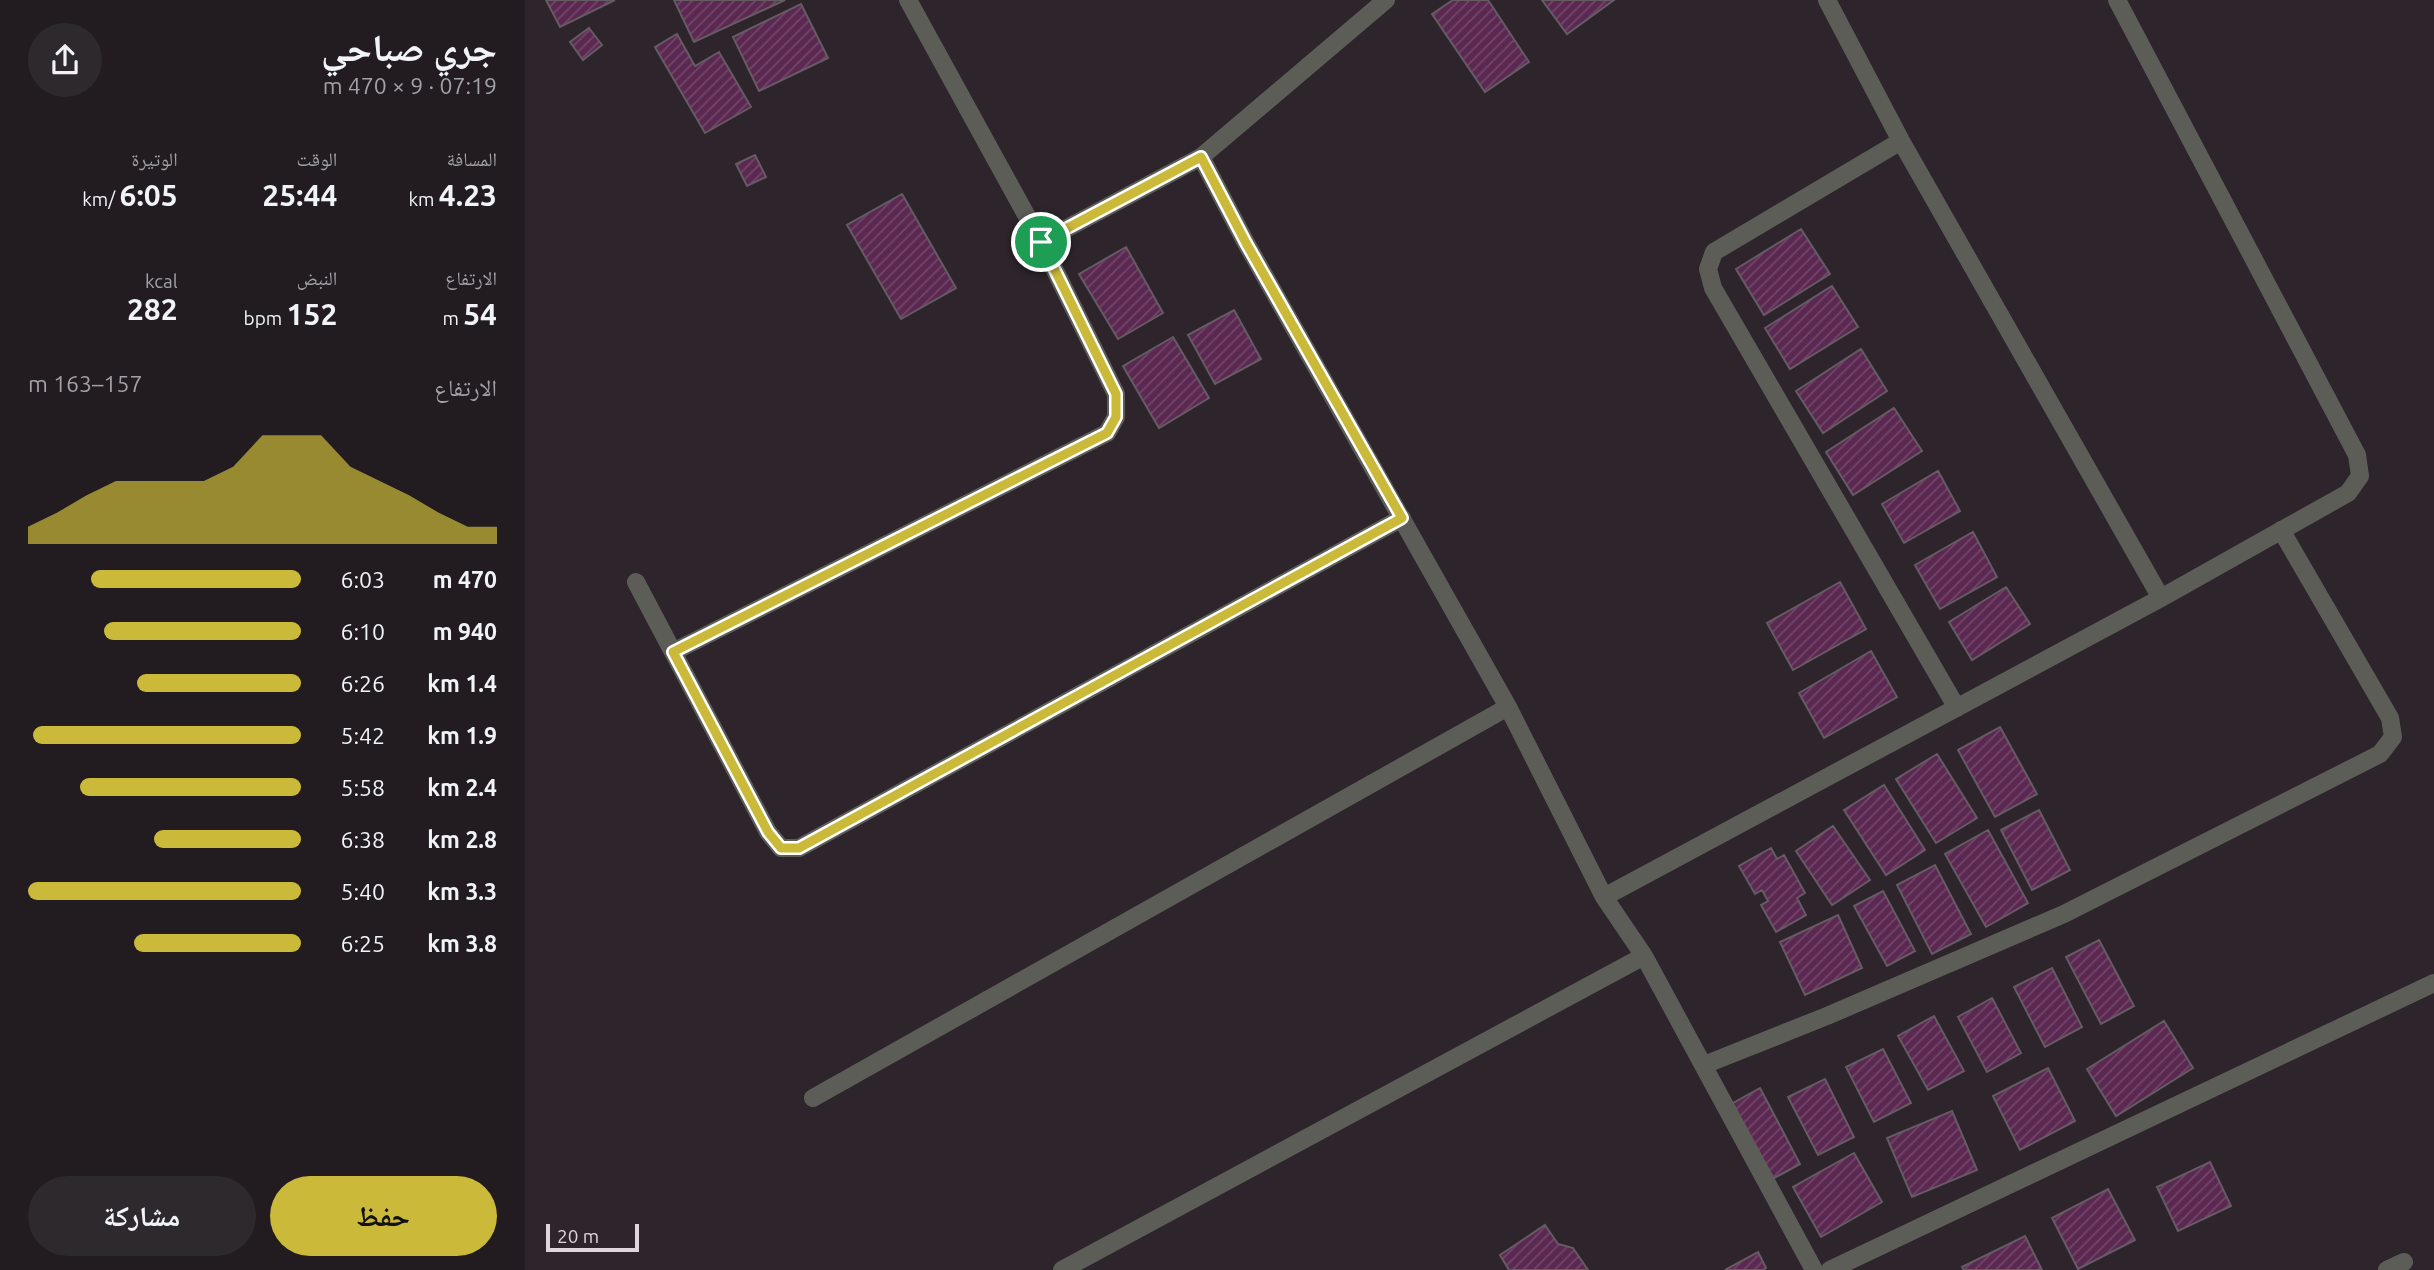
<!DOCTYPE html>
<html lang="ar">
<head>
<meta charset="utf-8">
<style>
  :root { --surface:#221c20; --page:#2e292d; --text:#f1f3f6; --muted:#a2a1a5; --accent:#cbb939 }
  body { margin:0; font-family:Ubuntu,"Noto Naskh Arabic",sans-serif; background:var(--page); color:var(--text); direction:rtl; height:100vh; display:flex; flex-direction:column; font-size:26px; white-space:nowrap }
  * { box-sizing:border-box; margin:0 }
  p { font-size:23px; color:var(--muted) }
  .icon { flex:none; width:38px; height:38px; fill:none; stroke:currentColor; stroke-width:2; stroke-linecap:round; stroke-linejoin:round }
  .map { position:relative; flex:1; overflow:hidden; direction:ltr }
  .panel { display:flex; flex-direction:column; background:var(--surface); width:525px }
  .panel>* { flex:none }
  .scale { position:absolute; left:21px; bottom:18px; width:93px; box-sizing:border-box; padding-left:7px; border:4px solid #ddd7db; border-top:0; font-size:19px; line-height:24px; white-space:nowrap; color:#ddd7db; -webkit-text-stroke:5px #2d252b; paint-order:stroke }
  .pin { position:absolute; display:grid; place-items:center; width:60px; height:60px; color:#fff; margin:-30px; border:4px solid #fff; border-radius:50%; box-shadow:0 2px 7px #0007 }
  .round { display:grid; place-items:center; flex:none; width:74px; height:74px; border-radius:37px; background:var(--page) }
  .overview { display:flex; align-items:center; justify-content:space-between; height:119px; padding:0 28px }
  h1 { font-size:38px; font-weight:700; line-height:52px }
  .figures { display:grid; grid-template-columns:repeat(3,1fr); gap:10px; height:119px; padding:7px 28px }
  .figures div { display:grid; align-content:center }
  .figures b { font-size:30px; font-weight:700 }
  .figures small { font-size:19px; font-weight:400 }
  .figures p { font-size:19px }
  .chart { height:196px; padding:14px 28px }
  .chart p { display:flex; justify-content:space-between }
  .chart svg { width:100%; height:126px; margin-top:7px; fill:var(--accent); opacity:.7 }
  .action { display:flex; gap:14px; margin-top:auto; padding:14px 28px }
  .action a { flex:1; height:80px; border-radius:42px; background:var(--accent); color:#111; font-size:28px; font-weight:700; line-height:80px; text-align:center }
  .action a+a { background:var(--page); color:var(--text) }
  ul { padding:0 28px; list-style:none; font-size:23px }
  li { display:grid; grid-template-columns:112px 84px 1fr; align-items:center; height:52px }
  li i { height:18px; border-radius:9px; background:var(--accent) }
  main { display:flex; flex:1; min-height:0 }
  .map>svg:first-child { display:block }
</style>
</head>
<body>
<main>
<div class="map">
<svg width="1909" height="1270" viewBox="0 0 1909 1270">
  <defs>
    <pattern id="building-hatch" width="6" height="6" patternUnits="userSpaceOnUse" patternTransform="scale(1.75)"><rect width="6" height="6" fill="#5b2851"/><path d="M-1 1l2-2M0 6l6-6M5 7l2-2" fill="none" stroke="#724669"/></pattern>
  </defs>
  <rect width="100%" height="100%" fill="#2d252b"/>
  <!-- building -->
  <path fill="url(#building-hatch)" stroke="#655b63" stroke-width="2" d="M 21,0 L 90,0 L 35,27 Z
    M 149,0 L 260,0 L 169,42 Z
    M 928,0 L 963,0 L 1004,62 L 960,92 L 907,14 Z
    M 1017,0 L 1089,0 L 1042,34 Z
    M 276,4 L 303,58 L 234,91 L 208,37 Z
    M 64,28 L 77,45 L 58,60 L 45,42 Z
    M 152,34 L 170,66 L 194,52 L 226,107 L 180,133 L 130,47 Z
    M 230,155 L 241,177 L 222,186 L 211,164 Z
    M 377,194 L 431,288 L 376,319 L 322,225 Z
    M 1276,229 L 1305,274 L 1239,315 L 1211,269 Z
    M 601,247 L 638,313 L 593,339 L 554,274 Z
    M 1307,286 L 1333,327 L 1265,369 L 1240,328 Z
    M 709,310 L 736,359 L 690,384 L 663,335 Z
    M 648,337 L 684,398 L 634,428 L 598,366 Z
    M 1336,349 L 1362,391 L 1298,433 L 1271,391 Z
    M 1369,408 L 1397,451 L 1328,495 L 1301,452 Z
    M 1413,471 L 1435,511 L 1379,543 L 1357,504 Z
    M 1448,532 L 1472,577 L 1415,609 L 1390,565 Z
    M 1315,582 L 1341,629 L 1268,670 L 1242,623 Z
    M 1481,587 L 1505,624 L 1447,660 L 1424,622 Z
    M 1346,651 L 1372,697 L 1299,738 L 1274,693 Z
    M 1475,727 L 1512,794 L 1470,817 L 1433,750 Z
    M 1412,754 L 1452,818 L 1411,843 L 1371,779 Z
    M 1359,785 L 1400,850 L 1361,875 L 1319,810 Z
    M 1514,810 L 1545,870 L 1507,890 L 1476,830 Z
    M 1308,826 L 1345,880 L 1307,905 L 1271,851 Z
    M 1463,830 L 1503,903 L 1461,927 L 1420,854 Z
    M 1246,848 L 1252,859 L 1259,855 L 1280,893 L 1272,898 L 1281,915 L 1251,932 L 1236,905 L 1243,901 L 1237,890 L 1230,894 L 1214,866 Z
    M 1410,865 L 1446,934 L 1407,954 L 1372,885 Z
    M 1358,891 L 1390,951 L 1362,966 L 1329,906 Z
    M 1313,915 L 1337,968 L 1280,995 L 1255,942 Z
    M 1574,940 L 1609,1006 L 1576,1024 L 1541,957 Z
    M 1527,968 L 1557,1027 L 1520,1047 L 1489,987 Z
    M 1467,998 L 1496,1053 L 1462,1072 L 1433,1017 Z
    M 1409,1016 L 1439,1071 L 1403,1090 L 1373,1036 Z
    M 1639,1021 L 1668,1068 L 1591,1116 L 1562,1069 Z
    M 1358,1049 L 1386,1103 L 1349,1122 L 1321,1067 Z
    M 1523,1068 L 1550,1121 L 1495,1150 L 1468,1096 Z
    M 1300,1079 L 1329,1137 L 1293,1155 L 1263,1097 Z
    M 1235,1088 L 1275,1164 L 1242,1182 L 1201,1107 Z
    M 1427,1111 L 1452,1170 L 1387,1197 L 1362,1138 Z
    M 1329,1153 L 1357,1202 L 1296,1237 L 1268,1187 Z
    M 1685,1162 L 1706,1206 L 1653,1231 L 1632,1187 Z
    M 1583,1189 L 1610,1240 L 1553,1269 L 1527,1218 Z
    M 1020,1225 L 1033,1244 L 1048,1248 L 1063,1270 L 984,1270 L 975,1255 Z
    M 1500,1236 L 1517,1270 L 1439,1270 L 1437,1267 Z
    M 1233,1252 L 1241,1268 L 1238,1270 L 1200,1270 Z"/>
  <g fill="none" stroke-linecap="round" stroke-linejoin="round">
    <!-- street -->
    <path stroke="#5d5d58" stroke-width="18" d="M 1302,0 L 1376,141 L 1636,598
      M 1376,141 L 1189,252 L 1183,269 L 1188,288 L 1432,708
      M 676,157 L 721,243 L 983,707 L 1079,897 L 1119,956 L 1289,1270
      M 516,242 L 676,157 L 861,0
      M 111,582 L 243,832 L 256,848 L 274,848 L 877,518
      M 148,652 L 582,433 L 591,417 L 591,394 L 516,242 L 383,0
      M 1079,897 L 1636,598 L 1823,493 L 1835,476 L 1832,455 L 1592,0
      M 1179,1065 L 1302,1016 L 1539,914 L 1855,754 L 1868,737 L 1865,718 L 1756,530
      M 288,1098 L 983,707
      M 537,1270 L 1119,956
      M 1305,1270 L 1909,983
      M 1862,1270 L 1879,1262"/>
  </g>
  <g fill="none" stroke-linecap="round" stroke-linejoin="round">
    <defs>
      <path id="route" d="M 676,157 L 721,243 L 877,518 L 274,848 L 256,848 L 243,832 L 148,652 L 582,433 L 591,417 L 591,394 L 516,242 Z"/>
    </defs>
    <!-- route casing -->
    <use href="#route" stroke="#fff" stroke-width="14"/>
    <!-- route -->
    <use href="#route" stroke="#cbb939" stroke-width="9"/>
  </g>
</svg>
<div class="scale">20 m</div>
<div class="pin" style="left:516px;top:242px;background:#1e9e55"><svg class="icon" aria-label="arrive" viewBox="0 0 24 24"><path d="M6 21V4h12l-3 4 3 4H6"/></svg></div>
</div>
<section class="panel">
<div class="overview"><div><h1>جري صباحي</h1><p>07:19 · 9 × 470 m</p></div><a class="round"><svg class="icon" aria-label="share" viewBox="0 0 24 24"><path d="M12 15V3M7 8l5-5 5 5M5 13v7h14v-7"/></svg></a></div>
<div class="figures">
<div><p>المسافة</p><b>4.23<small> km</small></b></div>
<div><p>الوقت</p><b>25:44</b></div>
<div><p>الوتيرة</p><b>6:05<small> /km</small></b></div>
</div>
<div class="figures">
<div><p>الارتفاع</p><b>54<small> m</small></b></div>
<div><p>النبض</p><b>152<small> bpm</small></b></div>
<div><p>kcal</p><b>282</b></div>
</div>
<div class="chart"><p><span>الارتفاع</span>157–163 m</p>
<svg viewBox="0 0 160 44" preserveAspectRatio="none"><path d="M0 44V38L10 33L20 27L30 22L40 22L50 22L60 22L70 17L80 6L90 6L100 6L110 17L120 22L130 27L140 33L150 38L160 38V44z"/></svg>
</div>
<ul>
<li><b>470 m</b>6:03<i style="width:77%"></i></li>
<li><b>940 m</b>6:10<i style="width:72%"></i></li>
<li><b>1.4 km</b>6:26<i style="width:60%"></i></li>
<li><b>1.9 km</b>5:42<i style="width:98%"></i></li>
<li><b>2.4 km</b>5:58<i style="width:81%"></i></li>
<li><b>2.8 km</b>6:38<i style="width:54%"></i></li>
<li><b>3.3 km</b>5:40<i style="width:100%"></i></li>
<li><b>3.8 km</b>6:25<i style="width:61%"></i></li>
</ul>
<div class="action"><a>حفظ</a><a>مشاركة</a></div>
</section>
</main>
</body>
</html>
